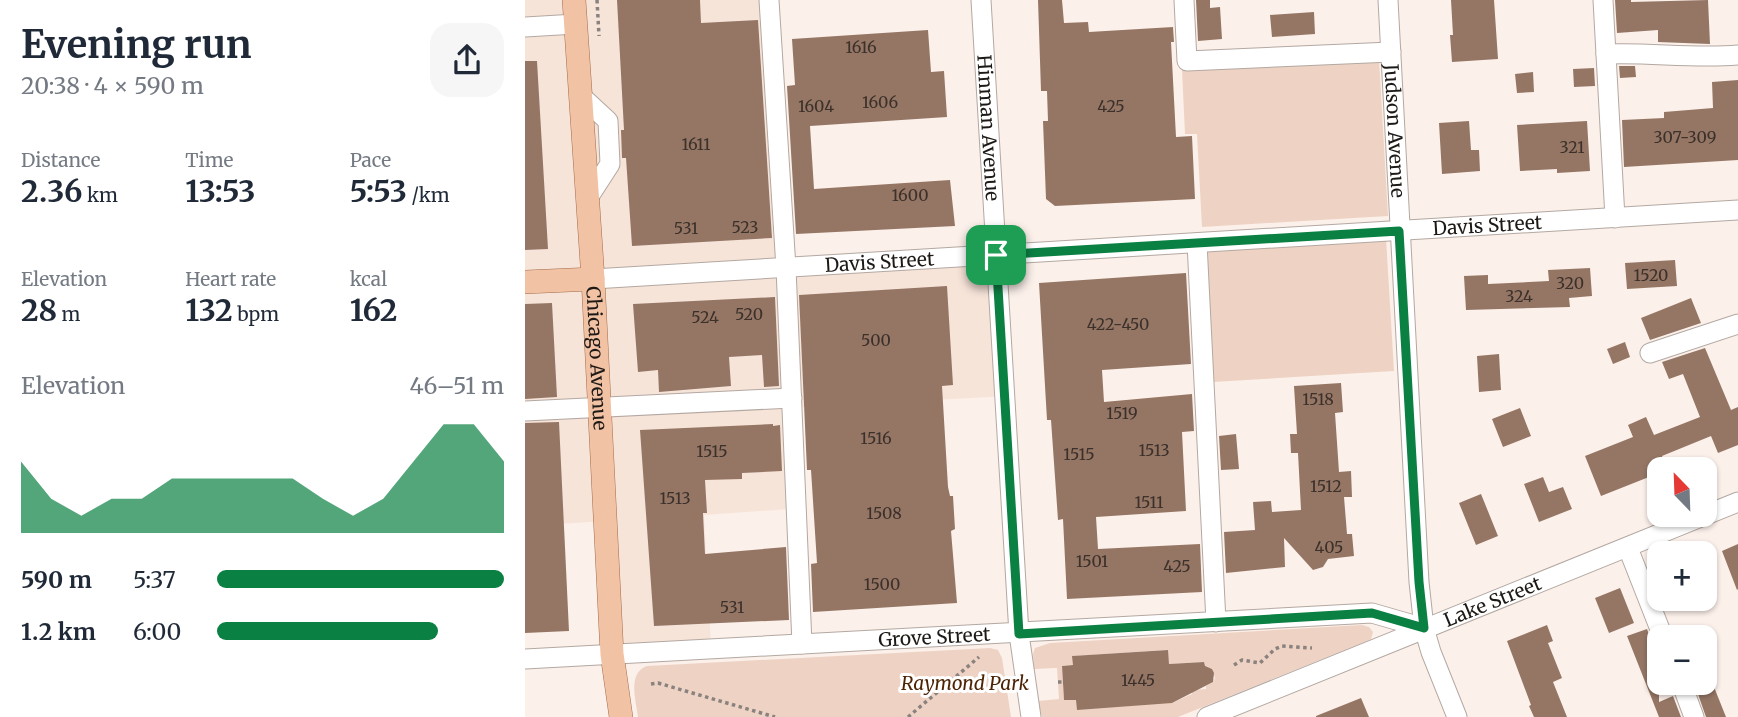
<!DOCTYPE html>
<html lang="en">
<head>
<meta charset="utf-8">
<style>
  :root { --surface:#fff; --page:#f6f6f7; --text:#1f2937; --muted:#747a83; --accent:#0b8043 }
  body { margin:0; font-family:Merriweather,serif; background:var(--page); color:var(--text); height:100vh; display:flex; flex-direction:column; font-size:26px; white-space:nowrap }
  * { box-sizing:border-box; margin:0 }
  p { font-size:23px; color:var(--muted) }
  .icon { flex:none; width:38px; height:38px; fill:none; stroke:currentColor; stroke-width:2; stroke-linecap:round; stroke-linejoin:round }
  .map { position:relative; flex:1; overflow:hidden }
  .panel { display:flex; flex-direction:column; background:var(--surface); width:525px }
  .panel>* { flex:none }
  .needle { width:46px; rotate:337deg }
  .tools { position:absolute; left:1122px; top:457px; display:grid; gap:14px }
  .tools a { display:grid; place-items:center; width:70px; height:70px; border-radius:14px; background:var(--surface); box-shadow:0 2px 5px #0004; font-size:35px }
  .pin { position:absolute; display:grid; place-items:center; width:60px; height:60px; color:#fff; margin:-30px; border-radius:14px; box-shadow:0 4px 10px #0006 }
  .round { display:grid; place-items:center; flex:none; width:74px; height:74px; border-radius:21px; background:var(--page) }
  .head { display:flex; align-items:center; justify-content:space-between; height:119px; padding:0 21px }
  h1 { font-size:38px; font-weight:700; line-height:52px }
  .figures { display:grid; grid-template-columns:repeat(3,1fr); gap:10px; height:119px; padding:7px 21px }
  .figures div { display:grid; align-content:center }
  .figures b { font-size:30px; font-weight:700 }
  .figures small { font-size:19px; font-weight:400 }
  .figures p { font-size:19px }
  .chart { height:196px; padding:14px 21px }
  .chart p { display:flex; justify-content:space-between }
  .chart svg { width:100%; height:126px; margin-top:7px; fill:var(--accent); opacity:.7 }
  ul { padding:0 21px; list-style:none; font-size:23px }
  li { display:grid; grid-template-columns:112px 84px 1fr; align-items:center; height:52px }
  li i { height:18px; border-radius:9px; background:var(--accent) }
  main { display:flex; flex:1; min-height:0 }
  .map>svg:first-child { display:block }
</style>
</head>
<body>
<main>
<section class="panel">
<div class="head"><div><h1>Evening run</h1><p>20:38 · 4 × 590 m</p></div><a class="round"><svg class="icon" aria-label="share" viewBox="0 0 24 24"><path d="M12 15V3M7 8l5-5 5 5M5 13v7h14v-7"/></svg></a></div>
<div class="figures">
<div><p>Distance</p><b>2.36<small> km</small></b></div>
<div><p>Time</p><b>13:53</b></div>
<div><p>Pace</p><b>5:53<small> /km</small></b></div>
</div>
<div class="figures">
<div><p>Elevation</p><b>28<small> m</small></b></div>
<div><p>Heart rate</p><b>132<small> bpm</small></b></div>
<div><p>kcal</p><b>162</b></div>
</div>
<div class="chart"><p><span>Elevation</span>46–51 m</p>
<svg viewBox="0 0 160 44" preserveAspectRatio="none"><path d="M0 44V19L10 32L20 38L30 32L40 32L50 25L60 25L70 25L80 25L90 25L100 32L110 38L120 32L130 19L140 6L150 6L160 19V44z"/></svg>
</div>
<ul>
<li><b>590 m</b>5:37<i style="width:100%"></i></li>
<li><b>1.2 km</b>6:00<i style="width:77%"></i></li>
</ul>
</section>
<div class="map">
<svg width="1213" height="717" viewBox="0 0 1213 717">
  <rect width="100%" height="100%" fill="#fcf0ea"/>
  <!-- built -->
  <path fill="#f7e4d9" d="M 0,0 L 241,0 L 258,271 L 475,259 L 482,396 L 263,408 L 266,509 L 179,515 L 186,644 L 89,651 L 82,521 L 0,526 Z"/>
  <!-- green -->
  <path fill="#eed3c4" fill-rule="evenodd" d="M 854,59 L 863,216 L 677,227 L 672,134 L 660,134 L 657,70 Z
    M 861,238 L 869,371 L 688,382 L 680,252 Z
    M 837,625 L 844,627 L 848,632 L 846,639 L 840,642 L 653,717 L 517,717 L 513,701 L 534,699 L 532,668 L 509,669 L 508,654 L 510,648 L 525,643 ZM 642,650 L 644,664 L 679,662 L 680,667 L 687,669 L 690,678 L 688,682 L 681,686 L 681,689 L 667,690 L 667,694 L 647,703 L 539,699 L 537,666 L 548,665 L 548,656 Z
    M 465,648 L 473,650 L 477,658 L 486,717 L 113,717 C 111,700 102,673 122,666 Z"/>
  <!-- building -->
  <path fill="#957665" d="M 92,0 L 175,0 L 176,23 L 233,20 L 247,238 L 107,246 L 101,158 L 97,158 L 96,130 L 99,130 Z
    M 513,0 L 537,0 L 539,23 L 563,22 L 564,32 L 648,27 L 649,42 L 646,42 L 651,137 L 667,136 L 670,199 L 530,206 L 521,199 L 518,121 L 523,121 L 522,91 L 516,91 Z
    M 671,0 L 685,0 L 685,8 L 695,7 L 697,39 L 673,41 Z
    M 926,0 L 969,0 L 973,59 L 927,62 L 925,35 L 928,35 Z
    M 1090,0 L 1106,0 L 1106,2 L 1183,0 L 1185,44 L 1133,42 L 1133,30 L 1092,33 Z
    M 789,12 L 790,34 L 747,37 L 745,15 Z
    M 403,30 L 406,72 L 419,71 L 422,117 L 285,126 L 289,189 L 425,180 L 430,226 L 271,234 L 262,86 L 270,85 L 267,39 Z
    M 0,61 L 12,61 L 23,249 L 0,250 Z
    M 1094,66 L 1110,66 L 1111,77 L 1095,78 Z
    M 1069,68 L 1070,86 L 1049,87 L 1048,69 Z
    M 1008,72 L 1009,92 L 992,93 L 990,74 Z
    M 1213,80 L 1213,160 L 1099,167 L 1097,120 L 1139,118 L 1139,112 L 1188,108 L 1187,82 Z
    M 944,121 L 946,150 L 954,150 L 955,171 L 917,174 L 914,123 Z
    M 1062,121 L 1065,171 L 1032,173 L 1032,169 L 995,171 L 992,125 Z
    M 1150,260 L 1152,286 L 1102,289 L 1100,263 Z
    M 1065,268 L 1067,296 L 1044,298 L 1045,307 L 941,310 L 939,276 L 963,275 L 963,284 L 1024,281 L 1023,270 Z
    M 661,273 L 666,364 L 577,370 L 579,402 L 667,394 L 669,431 L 657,432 L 661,511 L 571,517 L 573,549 L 675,544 L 677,592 L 542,599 L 538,519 L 533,520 L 526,420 L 522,420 L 514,283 Z
    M 422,286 L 428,385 L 417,386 L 423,487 L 425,496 L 428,496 L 430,529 L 426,531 L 432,603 L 288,612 L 286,564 L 292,563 L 286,470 L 282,470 L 274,295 Z
    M 250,297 L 254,386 L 239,387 L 237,355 L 204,357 L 206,386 L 134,392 L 133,370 L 113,372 L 108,304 Z
    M 1166,298 L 1176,323 L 1125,340 L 1116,318 Z
    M 27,303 L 32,397 L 0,399 L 0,304 Z
    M 1100,342 L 1105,357 L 1088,364 L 1082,349 Z
    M 1180,348 L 1206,410 L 1213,407 L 1213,445 L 1193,453 L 1186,436 L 1137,456 L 1142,469 L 1134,469 L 1134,473 L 1076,496 L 1060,456 L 1108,437 L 1103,425 L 1121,417 L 1129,435 L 1175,417 L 1158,374 L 1144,379 L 1137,362 Z
    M 974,354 L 976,390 L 954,392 L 952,356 Z
    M 816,383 L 818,412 L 810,413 L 814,472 L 826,471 L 827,497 L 819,497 L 822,534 L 827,534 L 829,556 L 803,559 L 798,567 L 788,570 L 759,538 L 760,567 L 701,573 L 699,532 L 730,530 L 728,502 L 746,501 L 747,512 L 776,510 L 773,453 L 766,453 L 765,434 L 772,434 L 769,386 Z
    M 995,408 L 1006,436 L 978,447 L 967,419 Z
    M 34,422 L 44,631 L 0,633 L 0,423 Z
    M 248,424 L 248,426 L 255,425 L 257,471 L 217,473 L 217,479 L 180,480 L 182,513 L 178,513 L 180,554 L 261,547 L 264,620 L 129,626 L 115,430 Z
    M 711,434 L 714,469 L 696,470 L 694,436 Z
    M 1018,477 L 1024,492 L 1038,487 L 1047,509 L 1014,522 L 999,484 Z
    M 956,494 L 973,536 L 951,545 L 934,503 Z
    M 1213,544 L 1213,589 L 1212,590 L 1197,551 Z
    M 1095,588 L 1109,623 L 1084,633 L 1070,598 Z
    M 1022,625 L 1028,641 L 1023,643 L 1037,678 L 1028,682 L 1042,717 L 1009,717 L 1004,706 L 1006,705 L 982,641 Z
    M 1122,629 L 1134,663 L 1134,702 L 1148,696 L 1156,717 L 1134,717 L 1102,636 Z
    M 643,650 L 644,664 L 679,662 L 680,666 L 687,669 L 689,673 L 688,682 L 647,703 L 552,710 L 551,700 L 539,700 L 537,666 L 548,665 L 547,656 Z
    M 1185,677 L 1201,717 L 1181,717 L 1169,683 L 1180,682 L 1180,679 Z
    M 836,698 L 844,717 L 791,717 L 791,716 Z"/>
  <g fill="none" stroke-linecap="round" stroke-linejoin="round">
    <defs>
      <g id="minor">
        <path d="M 244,0 L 261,268 L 277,644"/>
        <path id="s1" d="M 456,0 L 494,634 L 506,717"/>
        <path d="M 659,0 L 662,61 L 866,52"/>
        <path id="s2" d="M 863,0 L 894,582 L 899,628 L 906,652 L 932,717"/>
        <path d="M 1078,0 L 1090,218"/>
        <path d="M 0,27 L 51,24"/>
        <path d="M 1081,54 C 1125,52 1169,59 1213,55"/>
        <path d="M 56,96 L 83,121 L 85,164 L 63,198"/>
        <path d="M 672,243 L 691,622"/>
        <path id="s3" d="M 68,279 L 1213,210"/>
        <path d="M 1125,353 L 1213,324"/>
        <path d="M 0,411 L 267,398"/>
        <path d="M 1103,548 L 1138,637"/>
        <path id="s4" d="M 0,659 L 847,613 L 899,628"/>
        <path d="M 1156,682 L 1169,717"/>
        <path id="s5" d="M 682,717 L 1213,502"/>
      </g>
      <g id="major">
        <path id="s6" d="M 49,0 L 68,279 L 87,654 L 96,717"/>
        <path d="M 0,282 L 68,279"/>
      </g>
    </defs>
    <!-- minor casing -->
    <use href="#minor" stroke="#b3a8a2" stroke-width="21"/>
    <!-- major casing -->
    <use href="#major" stroke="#a26c4b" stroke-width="24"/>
    <!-- path -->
    <path stroke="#8a827e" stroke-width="3.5" stroke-dasharray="3.5 3.5" stroke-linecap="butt" d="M 72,0 L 74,36
      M 709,665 L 717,660 L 735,663 L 750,649 L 757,646 L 787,648
      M 533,682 L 538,682
      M 126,684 L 133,683 L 250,717
      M 383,717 L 454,657"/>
    <!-- minor -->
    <use href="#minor" stroke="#fff" stroke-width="19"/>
    <!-- major -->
    <use href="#major" stroke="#f2c2a4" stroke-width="23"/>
  </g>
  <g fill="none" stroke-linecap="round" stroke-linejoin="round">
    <defs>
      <path id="route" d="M 874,231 L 894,582 L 899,628 L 847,613 L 494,634 L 471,255 Z"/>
    </defs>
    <!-- route casing -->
    <use href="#route" stroke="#fff" stroke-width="14"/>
    <!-- route -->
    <use href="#route" stroke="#0b8043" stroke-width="9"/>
  </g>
  <g text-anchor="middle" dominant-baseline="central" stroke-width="6" stroke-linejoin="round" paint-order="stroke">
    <!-- number labels -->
    <g font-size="16" fill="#3b302a">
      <text x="336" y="47">1616</text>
      <text x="355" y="102">1606</text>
      <text x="291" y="106">1604</text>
      <text x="586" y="106">425</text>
      <text x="1160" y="137">307-309</text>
      <text x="171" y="144">1611</text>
      <text x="1047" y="147">321</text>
      <text x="385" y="195">1600</text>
      <text x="220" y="227">523</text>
      <text x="161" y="228">531</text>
      <text x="1126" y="275">1520</text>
      <text x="1045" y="283">320</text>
      <text x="994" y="296">324</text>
      <text x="224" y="314">520</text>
      <text x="180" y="317">524</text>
      <text x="593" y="324">422-450</text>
      <text x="351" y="340">500</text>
      <text x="793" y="399">1518</text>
      <text x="597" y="413">1519</text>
      <text x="351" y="438">1516</text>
      <text x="629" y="450">1513</text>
      <text x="187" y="451">1515</text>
      <text x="554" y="454">1515</text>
      <text x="801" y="486">1512</text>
      <text x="150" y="498">1513</text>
      <text x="624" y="502">1511</text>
      <text x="359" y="513">1508</text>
      <text x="804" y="547">405</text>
      <text x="567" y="561">1501</text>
      <text x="652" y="566">425</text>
      <text x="357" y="584">1500</text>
      <text x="207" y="607">531</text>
      <text x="613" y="680">1445</text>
    </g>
    <!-- street labels -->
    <g font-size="19" fill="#1d1916" stroke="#fff">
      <text stroke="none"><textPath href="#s1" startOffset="128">Hinman Avenue</textPath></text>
      <text stroke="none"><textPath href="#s2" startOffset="131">Judson Avenue</textPath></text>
      <text stroke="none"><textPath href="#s3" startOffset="896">Davis Street</textPath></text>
      <text stroke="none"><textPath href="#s3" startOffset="287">Davis Street</textPath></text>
      <text stroke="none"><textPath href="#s6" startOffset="359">Chicago Avenue</textPath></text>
      <text stroke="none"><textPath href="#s5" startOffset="308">Lake Street</textPath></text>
      <text stroke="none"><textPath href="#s4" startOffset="410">Grove Street</textPath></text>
    </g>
    <!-- park labels -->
    <g font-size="19" font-style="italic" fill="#4d2304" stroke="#fff">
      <text x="440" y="683">Raymond Park</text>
    </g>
  </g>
</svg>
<div class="tools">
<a><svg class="needle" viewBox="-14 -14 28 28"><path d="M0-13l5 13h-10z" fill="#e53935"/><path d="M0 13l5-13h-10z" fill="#747a83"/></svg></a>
<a>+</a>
<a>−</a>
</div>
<div class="pin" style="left:471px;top:255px;background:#1e9e55"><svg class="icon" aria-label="arrive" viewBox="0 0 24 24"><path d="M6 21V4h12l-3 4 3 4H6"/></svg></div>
</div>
</main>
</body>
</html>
